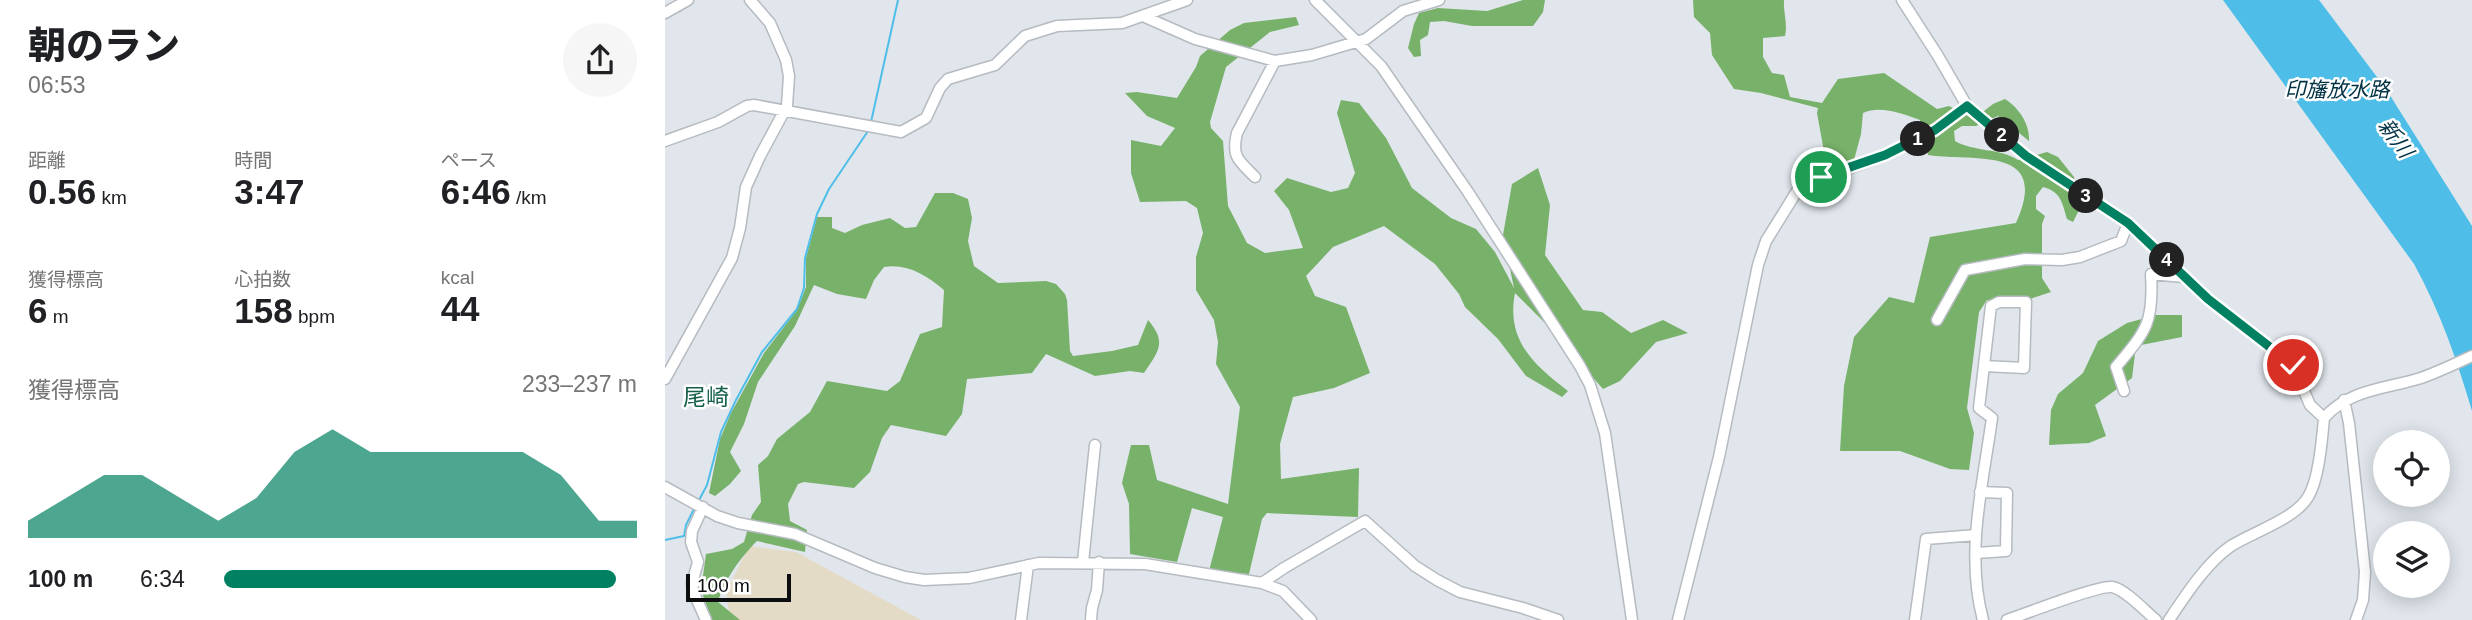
<!DOCTYPE html>
<html lang="ja">
<head>
<meta charset="utf-8">
<style>
  :root { --surface:#fff; --page:#f6f6f6; --text:#202124; --muted:#757577; --accent:#028162 }
  body { margin:0; font-family:Arial,"Noto Sans JP",sans-serif; background:var(--page); color:var(--text); height:100vh; display:flex; flex-direction:column; font-size:26px; white-space:nowrap }
  * { box-sizing:border-box; margin:0 }
  p { font-size:23px; color:var(--muted) }
  .icon { flex:none; width:38px; height:38px; fill:none; stroke:currentColor; stroke-width:2; stroke-linecap:round; stroke-linejoin:round }
  .map { position:relative; flex:1; overflow:hidden }
  .details { display:flex; flex-direction:column; background:var(--surface); width:665px }
  .details>* { flex:none }
  .tools { position:absolute; left:1708px; top:430px; display:grid; gap:14px }
  .tools a { display:grid; place-items:center; width:77px; height:77px; border-radius:50%; background:var(--surface); box-shadow:0 4px 18px #0003; font-size:35px }
  .scale { position:absolute; left:21px; bottom:18px; width:105px; box-sizing:border-box; padding-left:7px; border:4px solid #0b0d0e; border-top:0; font-size:19px; line-height:24px; white-space:nowrap; color:#0b0d0e; -webkit-text-stroke:5px #fff; paint-order:stroke }
  .pin { position:absolute; display:grid; place-items:center; width:60px; height:60px; color:#fff; margin:-30px; border:4px solid #fff; border-radius:50%; box-shadow:0 2px 7px #0007 }
  .km { position:absolute; width:35px; height:35px; margin:-18px; border-radius:50%; background:#222; color:#fff; font-size:19px; line-height:35px; text-align:center }
  .round { display:grid; place-items:center; flex:none; width:74px; height:74px; border-radius:37px; background:var(--page) }
  .overview { display:flex; align-items:center; justify-content:space-between; height:119px; padding:0 28px }
  h1 { font-size:38px; font-weight:800; line-height:52px }
  .stats { display:grid; grid-template-columns:repeat(3,1fr); gap:10px; height:119px; padding:7px 28px }
  .stats div { display:grid; align-content:center }
  .stats b { font-size:35px; font-weight:800 }
  .stats small { font-size:19px; font-weight:400 }
  .stats p { font-size:19px }
  .chart { height:196px; padding:14px 28px }
  .chart p { display:flex; justify-content:space-between }
  .chart svg { width:100%; height:126px; margin-top:7px; fill:var(--accent); opacity:.7 }
  ul { padding:0 28px; list-style:none; font-size:23px }
  li { display:grid; grid-template-columns:112px 84px 1fr; align-items:center; height:52px }
  li i { height:18px; border-radius:9px; background:var(--accent) }
  main { display:flex; flex:1; min-height:0 }
  .map>svg:first-child { display:block }
</style>
</head>
<body>
<main>
<section class="details">
<div class="overview"><div><h1>朝のラン</h1><p>06:53</p></div><a class="round"><svg class="icon" aria-label="share" viewBox="0 0 24 24"><path d="M12 15V3M7 8l5-5 5 5M5 13v7h14v-7"/></svg></a></div>
<div class="stats">
<div><p>距離</p><b>0.56<small> km</small></b></div>
<div><p>時間</p><b>3:47</b></div>
<div><p>ペース</p><b>6:46<small> /km</small></b></div>
</div>
<div class="stats">
<div><p>獲得標高</p><b>6<small> m</small></b></div>
<div><p>心拍数</p><b>158<small> bpm</small></b></div>
<div><p>kcal</p><b>44</b></div>
</div>
<div class="chart"><p><span>獲得標高</span>233–237 m</p>
<svg viewBox="0 0 160 44" preserveAspectRatio="none"><path d="M0 44V38L10 30L20 22L30 22L40 30L50 38L60 30L70 14L80 6L90 14L100 14L110 14L120 14L130 14L140 22L150 38L160 38V44z"/></svg>
</div>
<ul>
<li><b>100 m</b>6:34<i style="width:95%"></i></li>
</ul>
</section>
<div class="map">
<svg width="1807" height="620" viewBox="0 0 1807 620">
  <rect width="100%" height="100%" fill="#e0e6ec"/>
  <!-- industrial -->
  <path fill="#e4dbc6" d="M 84,546 L 131,552 L 256,620 L 65,620 L 61,592 Z"/>
  <!-- forest -->
  <path fill="#78b16a" d="M 858,0 L 880,0 L 878,12 L 868,26 L 807,26 L 779,21 L 765,22 L 763,35 L 755,40 L 756,56 L 749,57 L 743,48 L 749,24 L 754,13 L 773,8 L 822,11 Z
    M 1028,0 L 1119,0 C 1118,12 1123,24 1120,36 L 1098,38 L 1098,57 L 1107,73 L 1119,75 L 1125,97 L 1157,103 L 1173,79 L 1219,73 L 1272,109 L 1284,106 L 1309,119 L 1328,104 L 1340,99 C 1354,108 1365,124 1364,141 L 1333,116 L 1311,126 L 1297,126 L 1289,131 L 1290,141 C 1309,152 1335,148 1353,160 L 1382,152 L 1393,157 L 1409,177 L 1415,208 L 1408,222 L 1402,219 C 1397,202 1396,192 1378,187 L 1371,196 L 1371,209 L 1380,216 L 1377,224 L 1377,278 L 1386,292 L 1365,299 L 1322,300 L 1314,312 L 1302,408 L 1309,433 L 1304,470 L 1285,469 L 1235,451 L 1175,451 L 1179,386 L 1189,337 L 1224,297 L 1249,303 L 1265,237 L 1351,223 C 1386,145 1311,162 1263,155 L 1255,120 C 1238,114 1215,105 1198,113 L 1196,134 L 1189,160 L 1162,168 L 1152,113 L 1153,108 L 1096,93 L 1069,89 L 1047,55 L 1045,33 L 1029,17 Z
    M 631,17 L 634,25 L 605,32 L 561,67 L 545,122 L 546,128 L 558,141 L 563,206 L 582,243 L 600,253 L 638,248 L 624,210 L 609,191 L 622,178 L 666,192 L 683,188 L 690,173 L 672,113 L 676,100 L 694,103 L 721,138 L 747,188 L 786,218 L 811,229 L 830,252 L 849,288 L 838,235 L 847,184 L 873,168 L 885,205 L 880,255 L 918,310 L 937,312 L 966,333 L 998,320 L 1023,333 L 991,342 L 955,381 L 938,389 L 878,321 L 850,293 C 841,340 868,364 903,391 L 897,397 L 861,376 L 833,339 L 800,307 L 794,294 L 770,264 L 719,226 L 668,247 L 641,276 L 650,296 L 681,307 L 705,373 L 669,388 L 628,397 L 615,444 L 616,479 L 694,468 L 693,517 L 602,513 L 597,519 L 584,574 L 544,571 L 558,517 L 527,508 L 512,562 L 465,554 L 464,504 L 457,483 L 466,445 L 484,445 L 492,480 L 563,504 L 575,407 L 551,364 L 553,342 L 549,320 L 531,290 L 531,257 L 538,233 L 532,208 L 521,201 L 475,202 L 466,173 L 466,140 L 496,146 L 510,128 L 482,116 L 460,93 L 472,92 L 512,98 L 531,67 L 535,56 L 565,30 L 579,23 Z
    M 270,193 L 288,193 L 303,199 L 307,218 L 303,241 L 309,266 L 333,283 L 381,281 L 391,284 L 400,294 L 402,300 L 405,351 L 408,356 L 447,351 L 473,345 L 483,320 C 502,342 494,351 479,373 L 465,371 L 430,376 L 381,354 L 367,373 L 302,379 L 297,414 L 281,436 L 226,425 L 217,438 L 205,472 L 189,488 L 139,482 L 133,484 L 123,504 L 125,521 L 142,530 L 140,552 L 92,541 C 76,557 59,580 53,602 L 75,620 L 47,620 L 36,590 L 41,554 L 67,549 L 79,542 L 87,515 L 96,502 L 93,465 L 103,456 L 112,439 L 145,412 L 162,381 L 222,391 L 235,381 L 255,334 L 277,327 L 279,290 C 261,275 242,263 219,267 L 209,280 L 201,299 L 172,294 L 149,285 L 130,326 L 93,382 L 79,424 L 65,452 L 76,471 L 65,484 L 50,496 L 44,493 L 55,439 L 66,413 L 99,353 L 132,310 L 141,287 L 141,258 L 152,217 L 167,217 L 167,228 L 180,233 L 197,225 L 225,218 L 240,228 L 251,227 Z
    M 1491,315 L 1517,315 L 1517,337 L 1471,346 L 1467,378 L 1430,405 L 1441,436 L 1424,443 L 1384,445 L 1386,410 L 1393,394 L 1418,373 L 1433,341 L 1462,323 Z"/>
  <!-- water -->
  <path fill="#4ebee8" d="M 1558,0 L 1654,0 L 1721,89 L 1807,226 L 1807,411 C 1792,360 1775,311 1749,264 Z"/>
  <g fill="none" stroke-linecap="round" stroke-linejoin="round">
    <!-- stream -->
    <path stroke="#4ebee8" stroke-width="2" d="M 206,122 L 233,0
      M 33,502 L 42,485 L 56,432 L 71,400 L 97,352 L 132,309 L 139,288 L 140,258 L 152,214 L 164,189 L 203,131
      M 0,540 L 19,536 L 21,525 L 29,509"/>
    <defs>
      <path id="minor" d="M 650,0 L 716,66 L 803,192 L 915,366 L 925,385 L 940,433 L 967,620
        M 1237,0 L 1273,56 L 1302,106 L 1361,156 L 1463,223 L 1543,299 L 1628,365 L 1645,405 L 1659,418
        M 0,13 L 23,0
        M 480,17 L 530,39 L 610,61 L 647,55 L 701,39 L 738,11 L 774,0
        M 0,141 L 53,122 L 82,106 L 89,105 L 236,132 L 261,118 L 275,88 L 283,79 L 330,65 L 360,36 L 392,26 L 457,23 L 522,0
        M 590,177 C 574,161 566,157 572,133 L 610,61
        M 1272,320 L 1300,270 L 1360,259 L 1397,260 L 1415,257 L 1456,241 L 1463,223
        M 0,379 L 67,258 L 75,228 L 81,187 L 95,156 L 122,106 L 124,76 L 121,60 L 105,23 L 85,0
        M 1459,391 L 1451,367 C 1481,331 1489,323 1486,274 L 1519,277
        M 1679,400 L 1684,423 L 1700,572 L 1698,600 L 1691,620
        M 0,487 L 52,516 L 73,523 L 130,534 L 210,568 L 240,577 L 259,580 L 304,578 L 374,563 L 480,564 L 597,583 L 618,591 L 646,620
        M 38,507 L 27,531 L 26,542 L 33,562 L 27,583 L 28,591 L 41,620
        M 1311,553 L 1341,551 L 1342,493 L 1315,492
        M 418,562 L 430,445
        M 597,583 L 619,568 L 700,521 L 750,566 L 772,580 L 795,592 L 858,608 L 893,620
        M 356,620 L 363,565
        M 426,620 L 427,608 L 432,590 L 434,562
        M 1013,620 L 1054,457 L 1093,265 L 1101,241 L 1132,191 L 1141,185 L 1220,155 L 1270,130 L 1302,106
        M 1250,620 L 1261,539 L 1311,535
        M 1318,620 C 1300,553 1318,484 1327,418 L 1314,408 L 1326,306 L 1334,302 L 1361,302 L 1359,368 L 1319,366
        M 1342,620 C 1360,614 1433,585 1447,587 C 1460,589 1480,611 1491,620
        M 1504,620 C 1520,596 1542,562 1566,546 C 1588,532 1630,519 1643,497 C 1654,480 1657,439 1659,418 C 1684,389 1721,389 1756,378 C 1773,372 1790,364 1807,356"/>
    </defs>
    <!-- minor casing -->
    <use href="#minor" stroke="#b5bbc0" stroke-width="13"/>
    <!-- minor -->
    <use href="#minor" stroke="#fff" stroke-width="10"/>
  </g>
  <g fill="none" stroke-linecap="round" stroke-linejoin="round">
    <defs>
      <path id="route" d="M 1156,177 L 1220,155 L 1270,130 L 1302,106 L 1361,156 L 1463,223 L 1543,299 L 1628,365"/>
    </defs>
    <!-- route casing -->
    <use href="#route" stroke="#fff" stroke-width="14"/>
    <!-- route -->
    <use href="#route" stroke="#028162" stroke-width="9"/>
  </g>
  <g text-anchor="middle" dominant-baseline="central" stroke-width="5" stroke-linejoin="round" paint-order="stroke">
    <!-- water labels -->
    <g font-size="21" font-style="italic" fill="#003243" stroke="#fff">
      <text x="1672" y="89">印旛放水路</text>
      <text transform="translate(1731 138) rotate(54)">新川</text>
    </g>
    <!-- quarter labels -->
    <g font-size="23" fill="#135f49" stroke="#fff">
      <text x="41" y="397">尾崎</text>
    </g>
  </g>
</svg>
<div class="tools">
<a><svg class="icon" aria-label="locate" viewBox="0 0 24 24"><circle cx="12" cy="12" r="6"/><path d="M12 2v4M12 18v4M2 12h4M18 12h4"/></svg></a>
<a><svg class="icon" aria-label="layers" viewBox="0 0 24 24"><path d="M12 4l9 5-9 5-9-5zM3 14l9 5 9-5"/></svg></a>
</div>
<div class="scale">100 m</div>
<div class="pin" style="left:1156px;top:177px;background:#1e9e55"><svg class="icon" aria-label="arrive" viewBox="0 0 24 24"><path d="M6 21V4h12l-3 4 3 4H6"/></svg></div>
<div class="pin" style="left:1628px;top:365px;background:#d93025"><svg class="icon" aria-label="check" viewBox="0 0 24 24"><path d="M5 12l5 5 9-10"/></svg></div>
<b class="km" style="left:1253px;top:139px">1</b>
<b class="km" style="left:1337px;top:135px">2</b>
<b class="km" style="left:1421px;top:196px">3</b>
<b class="km" style="left:1502px;top:260px">4</b>
</div>
</main>
</body>
</html>
